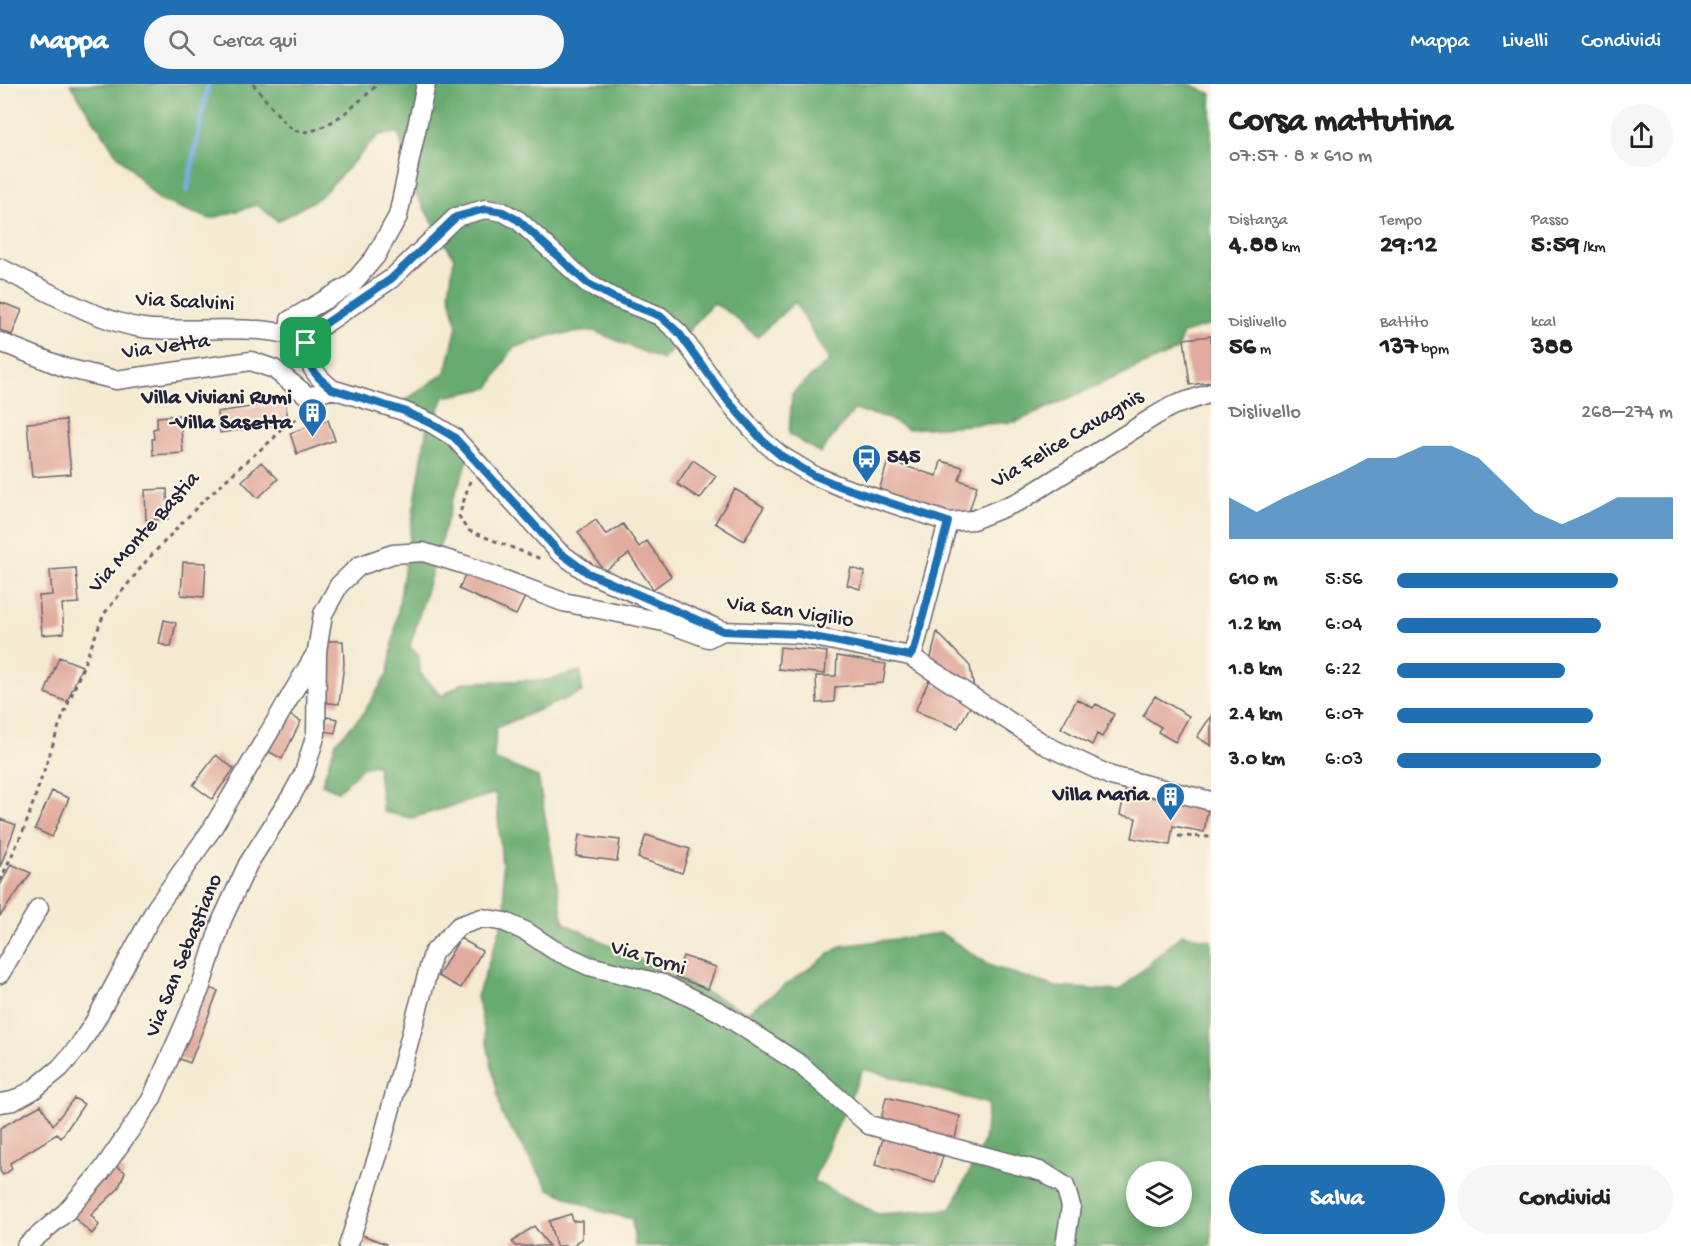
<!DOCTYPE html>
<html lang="it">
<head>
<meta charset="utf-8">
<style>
  :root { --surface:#fff; --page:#f6f6f6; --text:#222; --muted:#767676; --accent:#1f6fb2 }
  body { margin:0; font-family:"Gochi Hand",sans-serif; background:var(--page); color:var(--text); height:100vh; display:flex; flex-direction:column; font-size:22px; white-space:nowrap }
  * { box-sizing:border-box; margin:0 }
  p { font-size:20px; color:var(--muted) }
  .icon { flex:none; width:33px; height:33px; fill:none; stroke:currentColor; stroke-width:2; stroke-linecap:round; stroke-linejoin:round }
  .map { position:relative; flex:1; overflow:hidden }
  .drawer { display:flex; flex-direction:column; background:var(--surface); width:480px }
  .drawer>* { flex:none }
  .tools { position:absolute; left:1126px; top:1077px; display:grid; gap:12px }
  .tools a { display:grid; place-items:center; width:66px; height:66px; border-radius:50%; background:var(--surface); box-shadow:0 3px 9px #0003; font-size:30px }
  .pin { position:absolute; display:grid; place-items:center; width:51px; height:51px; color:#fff; margin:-26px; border-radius:12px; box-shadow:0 3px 9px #0006 }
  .round { display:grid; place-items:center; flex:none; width:63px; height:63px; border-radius:32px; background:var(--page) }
  .overview { display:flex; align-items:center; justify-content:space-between; height:102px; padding:0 18px }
  h1 { font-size:33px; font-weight:700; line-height:45px }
  .figures { display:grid; grid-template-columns:repeat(3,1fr); gap:9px; height:102px; padding:6px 18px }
  .figures div { display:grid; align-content:center }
  .figures b { font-size:26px; font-weight:700 }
  .figures small { font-size:16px; font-weight:400 }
  .figures p { font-size:16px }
  .chart { height:168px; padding:12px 18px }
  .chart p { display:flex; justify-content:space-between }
  .chart svg { width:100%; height:108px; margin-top:6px; fill:var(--accent); opacity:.7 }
  .button { display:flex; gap:12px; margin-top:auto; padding:12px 18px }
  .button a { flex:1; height:69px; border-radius:36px; background:var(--accent); color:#fff; font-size:24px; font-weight:700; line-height:69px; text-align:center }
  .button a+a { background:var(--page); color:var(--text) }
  ul { padding:0 18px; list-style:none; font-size:20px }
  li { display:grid; grid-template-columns:96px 72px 1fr; align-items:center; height:45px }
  li i { height:15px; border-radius:8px; background:var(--accent) }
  header { display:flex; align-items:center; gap:36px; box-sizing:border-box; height:84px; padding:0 30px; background:var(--accent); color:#fff }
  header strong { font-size:28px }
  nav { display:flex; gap:33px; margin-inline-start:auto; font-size:21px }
  .search { width:420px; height:54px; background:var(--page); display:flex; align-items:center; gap:15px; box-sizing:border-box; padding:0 21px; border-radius:33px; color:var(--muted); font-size:22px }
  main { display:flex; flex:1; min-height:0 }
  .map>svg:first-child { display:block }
</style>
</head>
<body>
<header>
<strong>Mappa</strong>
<div class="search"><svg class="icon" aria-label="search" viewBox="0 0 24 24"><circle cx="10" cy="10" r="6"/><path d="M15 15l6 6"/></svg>Cerca qui</div>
<nav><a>Mappa</a><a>Livelli</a><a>Condividi</a></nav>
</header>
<main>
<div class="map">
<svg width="1211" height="1162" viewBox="0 0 1211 1162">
  <rect width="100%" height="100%" fill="#fcf5e5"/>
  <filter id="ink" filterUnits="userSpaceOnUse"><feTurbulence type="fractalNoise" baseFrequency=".0167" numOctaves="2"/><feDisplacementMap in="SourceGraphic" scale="12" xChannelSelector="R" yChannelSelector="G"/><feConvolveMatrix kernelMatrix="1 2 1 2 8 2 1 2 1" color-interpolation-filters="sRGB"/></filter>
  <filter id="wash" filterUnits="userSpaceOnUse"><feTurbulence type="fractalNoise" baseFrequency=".008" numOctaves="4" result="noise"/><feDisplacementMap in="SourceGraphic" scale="24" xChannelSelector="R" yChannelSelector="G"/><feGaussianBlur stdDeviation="1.35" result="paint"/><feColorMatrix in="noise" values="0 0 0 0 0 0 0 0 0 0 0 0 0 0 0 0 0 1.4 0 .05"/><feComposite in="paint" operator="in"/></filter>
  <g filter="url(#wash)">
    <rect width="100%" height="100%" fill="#f5ebd3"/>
    <!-- forest -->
    <path fill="#68ab6f" stroke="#456655" stroke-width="1.5" fill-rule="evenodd" d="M 70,0 L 1190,0 L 1211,10 L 1211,241 L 1183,249 L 1177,266 L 1016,338 L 908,345 L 884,333 L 854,326 L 820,369 L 789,350 L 792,309 L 829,277 L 795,218 L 757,253 L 730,229 L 713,219 L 663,276 L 594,247 L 552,251 L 513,264 L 489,304 L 444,313 L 437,330 L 474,360 L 452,419 L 410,563 L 419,571 L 420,589 L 442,612 L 464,598 L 546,596 L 581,587 L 582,608 L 496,644 L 494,675 L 538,693 L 564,839 L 747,928 L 841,862 L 941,849 L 991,882 L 1056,903 L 1119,907 L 1182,850 L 1211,856 L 1211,1162 L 635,1162 L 632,1135 L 599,1127 L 549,1105 L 502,1031 L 477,912 L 506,829 L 496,709 L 412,734 L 383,728 L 377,680 L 362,684 L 338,707 L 322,700 L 336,658 L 363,630 L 388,589 L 427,342 L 391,326 L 446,288 L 457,242 L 449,208 L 454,174 L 409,99 L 399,49 L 379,51 L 319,114 L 278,137 L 257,121 L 210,135 L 159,116 L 115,68 ZM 863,985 L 988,1020 L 984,1057 L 951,1125 L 878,1130 L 813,1097 ZM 1137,1088 L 1182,1088 L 1182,1132 L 1137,1132 Z"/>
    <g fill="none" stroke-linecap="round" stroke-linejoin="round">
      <!-- stream -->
      <path stroke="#7cade7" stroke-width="5" d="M 187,107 L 208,0"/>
    </g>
    <g id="blocks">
      <!-- building -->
      <path fill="#e1ab9e" d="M 0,218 L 22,226 L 12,251 L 0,246 Z
        M 1211,252 L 1211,298 L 1190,301 L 1184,255 Z
        M 285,318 L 289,339 L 220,349 L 217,328 Z
        M 180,331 L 183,369 L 153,371 L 152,355 L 154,355 L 153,345 L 157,344 L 157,333 Z
        M 66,336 L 71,390 L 32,393 L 27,339 Z
        M 328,336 L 335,356 L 297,370 L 290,349 Z
        M 693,376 L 716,392 L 700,415 L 677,400 Z
        M 888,377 L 937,392 L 941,377 L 963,383 L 959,396 L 977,402 L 967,434 L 879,407 Z
        M 261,378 L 278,395 L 258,414 L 242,397 Z
        M 167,405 L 168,435 L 146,436 L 145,406 Z
        M 735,405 L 764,423 L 744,457 L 715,439 Z
        M 596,436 L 606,451 L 623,440 L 639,463 L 647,457 L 671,492 L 653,505 L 629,470 L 604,487 L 578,448 Z
        M 183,478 L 206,479 L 204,513 L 181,511 Z
        M 76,484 L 79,519 L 62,520 L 64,549 L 42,551 L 39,512 L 52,511 L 50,486 Z
        M 468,484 L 526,511 L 516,531 L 459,505 Z
        M 851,484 L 865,488 L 860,505 L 847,501 Z
        M 164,536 L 176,539 L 171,563 L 159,560 Z
        M 937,548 L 970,582 L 975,611 L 929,582 Z
        M 326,557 L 343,557 L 344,580 L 339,620 L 321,618 L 326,578 Z
        M 780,563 L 827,568 L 825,590 L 778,585 Z
        M 837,572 L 886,580 L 883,599 L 835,603 L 834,618 L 817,619 L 816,592 L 836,592 Z
        M 59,573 L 82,582 L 67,618 L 45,609 Z
        M 929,596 L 971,621 L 958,644 L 915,627 Z
        M 1155,612 L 1189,632 L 1175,658 L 1158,648 L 1161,643 L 1143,632 Z
        M 1077,615 L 1093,624 L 1096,620 L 1114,630 L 1102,653 L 1097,650 L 1092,661 L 1061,644 Z
        M 285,629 L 301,637 L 282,675 L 266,666 Z
        M 1211,632 L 1211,662 L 1197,653 Z
        M 327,633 L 338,635 L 335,649 L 324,647 Z
        M 216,671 L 234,685 L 212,715 L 193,701 Z
        M 52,707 L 69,714 L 52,753 L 35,745 Z
        M 1125,708 L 1208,724 L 1204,748 L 1173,742 L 1170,761 L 1132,754 L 1136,734 L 1120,731 Z
        M 0,735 L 16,741 L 0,783 Z
        M 579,751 L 620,756 L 617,777 L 576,772 Z
        M 646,751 L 690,765 L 682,789 L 638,774 Z
        M 11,780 L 31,789 L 0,832 L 0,802 Z
        M 460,854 L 482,867 L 461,904 L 438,892 Z
        M 683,872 L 716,883 L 708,905 L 676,893 Z
        M 206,903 L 218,907 L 190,979 L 175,973 Z
        M 886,1013 L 960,1032 L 954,1059 L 880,1040 Z
        M 74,1014 L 84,1020 L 61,1054 L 57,1050 L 10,1079 L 12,1085 L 3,1091 L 0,1087 L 0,1044 L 41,1021 L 53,1041 Z
        M 883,1054 L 943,1072 L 935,1099 L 875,1081 Z
        M 112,1079 L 125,1088 L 118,1105 L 91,1131 L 99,1141 L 92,1150 L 69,1129 Z
        M 571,1130 L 573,1137 L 582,1137 L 582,1155 L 576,1158 L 575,1162 L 556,1162 L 549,1137 Z
        M 534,1142 L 549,1162 L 515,1162 L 512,1158 Z
        M 357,1149 L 386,1160 L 385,1162 L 352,1162 Z"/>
    </g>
  </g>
  <g filter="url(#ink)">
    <use href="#blocks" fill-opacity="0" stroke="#6c6870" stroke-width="1.5"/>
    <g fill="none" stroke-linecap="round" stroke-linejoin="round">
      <defs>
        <path id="minor" d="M 0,184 C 42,204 98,238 143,244 C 182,250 279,236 305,259
          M 297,252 L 290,242 L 290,236 L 352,200 L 375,173 L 398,132 L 426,0
          M 0,258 L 66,284 L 116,296 L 251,277 L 274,285 L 309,313 L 332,305
          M 305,259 L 310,250 L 391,195 L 456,133 L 485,125 L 503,128 L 518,136 L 587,199 L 612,213 L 660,232 L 679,249 L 727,316 L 762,356 L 780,371 L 813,391 L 842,403 L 948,438 L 973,436 L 1020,417 L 1155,332 L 1172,322 L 1211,309
          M 305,259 C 306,279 316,293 332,305 L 403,327 L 431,339 L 454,353 L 559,468 L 588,489 L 723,547 L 799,550 L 910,572 L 1047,662 L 1111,692 L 1211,717
          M 910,572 L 914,566 L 948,438
          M 0,890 L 39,824
          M 0,1019 L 13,1017 L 33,1006 L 60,984 L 79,962 L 95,937 L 156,824 L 212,745 L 316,569
          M 26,1162 L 66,1128 L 101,1088 L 151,1016 L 200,905 L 222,836 L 248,780 L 292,711 L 304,689 L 316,650 L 317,567 L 323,530 L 339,501 L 359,482 L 393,470 L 423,468 L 465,481 L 563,518 L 664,538 L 708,554 L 723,547
          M 348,1162 L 379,1068 L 433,869 L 459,842 L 482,834 L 505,838 L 527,848 L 554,866 L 589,882 L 663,900 L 720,928 L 801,981 L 869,1041 L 1043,1088 L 1065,1102 L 1071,1122 L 1065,1162"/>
      </defs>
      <!-- minor casing -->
      <use href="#minor" stroke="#6c6870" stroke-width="21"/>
      <!-- path -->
      <path stroke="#6c6870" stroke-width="3" stroke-dasharray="4.5 4.5" stroke-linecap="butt" d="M 253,0 C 261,9 284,41 294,46 C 319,57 361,16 378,0
        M 470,397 L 459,432 L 467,446 L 541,475
        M 1178,752 L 1211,753
        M 0,797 L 25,743 L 58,645 L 104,530 L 147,476 L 199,421 L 240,383 L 274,354 L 283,342 L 307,330"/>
      <!-- minor -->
      <use href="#minor" stroke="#fff" stroke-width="18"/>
    </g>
  </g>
  <g fill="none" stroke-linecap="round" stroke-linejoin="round" filter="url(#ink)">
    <defs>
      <path id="route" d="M 485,125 L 503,128 L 518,136 L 587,199 L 612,213 L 660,232 L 679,249 L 727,316 L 762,356 L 780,371 L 813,391 L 842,403 L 948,438 L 914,566 L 910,572 L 799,550 L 723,547 L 588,489 L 559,468 L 454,353 L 430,339 L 404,327 L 332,305 C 314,292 298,272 310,250 L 391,195 L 456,133 Z"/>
    </defs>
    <!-- route casing -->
    <use href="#route" stroke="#fff" stroke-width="12"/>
    <!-- route -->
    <use href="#route" stroke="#1f6fb2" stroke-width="8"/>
  </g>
  <!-- icons -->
  <defs>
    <symbol id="building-pin" viewBox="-11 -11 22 30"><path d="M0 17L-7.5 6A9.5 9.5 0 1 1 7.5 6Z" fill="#1f6fb2" stroke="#fcf5e5"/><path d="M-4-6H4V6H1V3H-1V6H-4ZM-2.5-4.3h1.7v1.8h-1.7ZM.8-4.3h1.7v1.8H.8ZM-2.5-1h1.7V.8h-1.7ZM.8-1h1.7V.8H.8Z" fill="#fff"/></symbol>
    <symbol id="bus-pin" viewBox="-11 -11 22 30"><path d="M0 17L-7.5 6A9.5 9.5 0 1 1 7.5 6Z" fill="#1f6fb2" stroke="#fcf5e5"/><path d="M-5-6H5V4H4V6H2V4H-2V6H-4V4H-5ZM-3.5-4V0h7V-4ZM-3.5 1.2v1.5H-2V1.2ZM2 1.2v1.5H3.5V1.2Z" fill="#fff"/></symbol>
  </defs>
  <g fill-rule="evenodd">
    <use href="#building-pin" x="296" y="312" width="33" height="45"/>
    <use href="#bus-pin" x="850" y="358" width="33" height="45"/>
    <use href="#building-pin" x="1154" y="696" width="33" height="45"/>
  </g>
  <g text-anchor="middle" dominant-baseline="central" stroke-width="4.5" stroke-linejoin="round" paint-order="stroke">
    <!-- street labels -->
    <g font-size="22" fill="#22223b" stroke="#fcf5e5">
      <text transform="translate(185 219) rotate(3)">Via Scalvini</text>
      <text transform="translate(166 264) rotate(-8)">Via Vetta</text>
      <text transform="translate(1068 356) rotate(-31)">Via Felice Cavagnis</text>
      <text transform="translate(145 449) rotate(-48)">Via Monte Bastia</text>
      <text transform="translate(790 529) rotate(8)">Via San Vigilio</text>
      <text transform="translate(185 872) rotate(-68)">Via San Sebastiano</text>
      <text transform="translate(648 875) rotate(17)">Via Torni</text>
    </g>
    <!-- poi labels -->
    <g font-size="22" font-weight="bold" fill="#22223b" stroke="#fcf5e5" text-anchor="end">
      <text x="292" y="315">Villa Viviani Rumi<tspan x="292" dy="25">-Villa Sasetta</tspan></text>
      <text x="887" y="374" text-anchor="start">545</text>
      <text x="1149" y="712">Villa Maria</text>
    </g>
  </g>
</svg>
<div class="tools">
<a><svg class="icon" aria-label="layers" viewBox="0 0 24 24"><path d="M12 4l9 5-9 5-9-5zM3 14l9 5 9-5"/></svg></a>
</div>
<div class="pin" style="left:306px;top:259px;background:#1e9e55"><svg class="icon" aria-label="arrive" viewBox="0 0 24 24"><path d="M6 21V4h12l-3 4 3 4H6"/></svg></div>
</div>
<section class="drawer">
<div class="overview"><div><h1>Corsa mattutina</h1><p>07:57 · 8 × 610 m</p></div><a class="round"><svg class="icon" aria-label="share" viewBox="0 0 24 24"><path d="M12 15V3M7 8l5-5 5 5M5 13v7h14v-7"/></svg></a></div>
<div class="figures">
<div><p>Distanza</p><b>4.88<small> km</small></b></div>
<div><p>Tempo</p><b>29:12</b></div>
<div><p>Passo</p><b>5:59<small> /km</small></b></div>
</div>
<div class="figures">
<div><p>Dislivello</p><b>56<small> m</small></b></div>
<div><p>Battito</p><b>137<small> bpm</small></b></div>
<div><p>kcal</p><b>388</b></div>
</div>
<div class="chart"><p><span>Dislivello</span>268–274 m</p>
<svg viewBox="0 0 160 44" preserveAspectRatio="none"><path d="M0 44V27L10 33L20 27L30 22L40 17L50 11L60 11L70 6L80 6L90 11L100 22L110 33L120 38L130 33L140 27L150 27L160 27V44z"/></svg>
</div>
<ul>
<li><b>610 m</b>5:56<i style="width:80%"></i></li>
<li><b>1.2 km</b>6:04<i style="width:74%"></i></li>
<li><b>1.8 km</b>6:22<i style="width:61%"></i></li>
<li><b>2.4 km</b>6:07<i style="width:71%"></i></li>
<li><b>3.0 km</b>6:03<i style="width:74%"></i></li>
</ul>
<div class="button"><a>Salva</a><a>Condividi</a></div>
</section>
</main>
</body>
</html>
